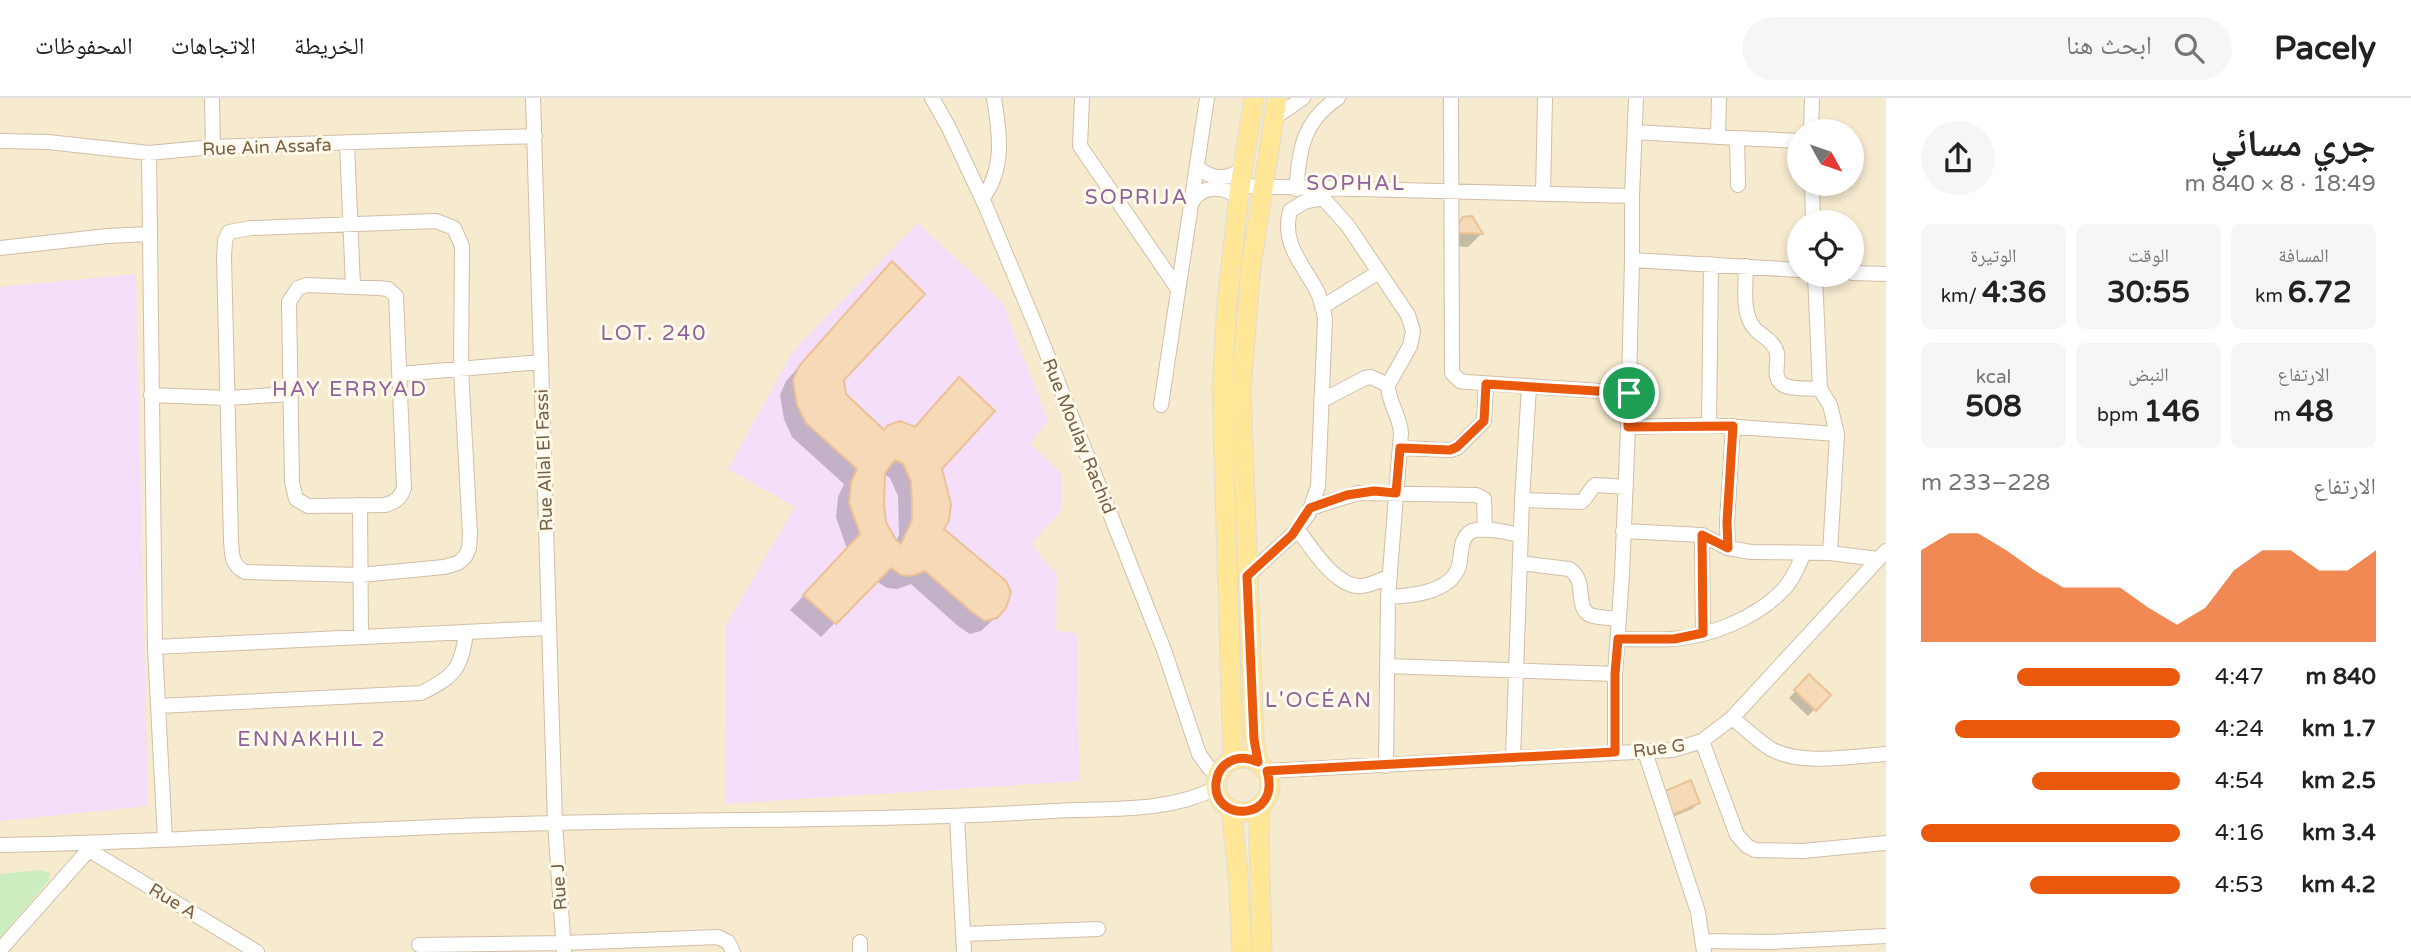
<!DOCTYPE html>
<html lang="ar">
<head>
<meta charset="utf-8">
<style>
  :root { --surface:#fff; --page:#f6f6f6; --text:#222; --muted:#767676; --line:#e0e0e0; --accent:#ea580c }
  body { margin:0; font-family:"Varela Round","Noto Naskh Arabic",sans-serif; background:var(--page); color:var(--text); direction:rtl; height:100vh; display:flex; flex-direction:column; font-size:26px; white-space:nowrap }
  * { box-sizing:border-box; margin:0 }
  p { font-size:23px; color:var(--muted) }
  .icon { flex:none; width:38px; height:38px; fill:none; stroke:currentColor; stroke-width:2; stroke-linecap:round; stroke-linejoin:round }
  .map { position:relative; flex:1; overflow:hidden; direction:ltr }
  .sheet { display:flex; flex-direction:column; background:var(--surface); width:525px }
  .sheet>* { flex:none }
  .needle { width:46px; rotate:130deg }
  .buttons { position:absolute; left:1787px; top:21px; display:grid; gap:14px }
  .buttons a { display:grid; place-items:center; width:77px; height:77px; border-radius:50%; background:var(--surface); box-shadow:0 4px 10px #0003; font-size:35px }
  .pin { position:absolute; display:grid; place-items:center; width:60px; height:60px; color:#fff; margin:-30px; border:4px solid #fff; border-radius:50%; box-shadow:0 2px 7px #0007 }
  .round { display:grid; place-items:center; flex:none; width:74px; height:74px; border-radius:37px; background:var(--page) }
  .summary { display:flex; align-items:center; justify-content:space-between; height:119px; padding:0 35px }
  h1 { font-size:38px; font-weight:800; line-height:52px }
  .stats { display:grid; grid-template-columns:repeat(3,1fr); gap:10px; height:119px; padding:7px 35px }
  .stats div { display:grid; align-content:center; border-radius:10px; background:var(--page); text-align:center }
  .stats b { font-size:30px; font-weight:800 }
  .stats small { font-size:19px; font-weight:400 }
  .stats p { font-size:19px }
  .chart { height:196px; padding:14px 35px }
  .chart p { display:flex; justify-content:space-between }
  .chart svg { width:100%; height:126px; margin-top:7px; fill:var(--accent); opacity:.7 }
  ul { padding:0 35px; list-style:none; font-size:23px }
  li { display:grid; grid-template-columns:112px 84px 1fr; align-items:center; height:52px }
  li i { height:18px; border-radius:9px; background:var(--accent) }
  header { display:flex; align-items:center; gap:42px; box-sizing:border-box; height:98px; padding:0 35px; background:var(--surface); border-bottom:2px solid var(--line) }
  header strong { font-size:33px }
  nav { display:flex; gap:38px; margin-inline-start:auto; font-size:24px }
  .search { width:490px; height:63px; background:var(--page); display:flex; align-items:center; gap:18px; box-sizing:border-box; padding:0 24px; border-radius:38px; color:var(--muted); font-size:26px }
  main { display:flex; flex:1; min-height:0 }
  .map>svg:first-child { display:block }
</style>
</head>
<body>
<header>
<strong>Pacely</strong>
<div class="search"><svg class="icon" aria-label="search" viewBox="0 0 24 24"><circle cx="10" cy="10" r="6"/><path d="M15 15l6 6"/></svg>ابحث هنا</div>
<nav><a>الخريطة</a><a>الاتجاهات</a><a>المحفوظات</a></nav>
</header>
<main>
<section class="sheet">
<div class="summary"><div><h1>جري مسائي</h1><p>18:49 · 8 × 840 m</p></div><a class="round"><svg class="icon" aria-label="share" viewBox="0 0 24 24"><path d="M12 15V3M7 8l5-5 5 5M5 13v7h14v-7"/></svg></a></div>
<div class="stats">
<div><p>المسافة</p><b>6.72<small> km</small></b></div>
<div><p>الوقت</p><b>30:55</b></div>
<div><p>الوتيرة</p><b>4:36<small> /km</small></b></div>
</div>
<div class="stats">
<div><p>الارتفاع</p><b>48<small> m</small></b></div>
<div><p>النبض</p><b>146<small> bpm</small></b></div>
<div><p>kcal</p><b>508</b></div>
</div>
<div class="chart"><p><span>الارتفاع</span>228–233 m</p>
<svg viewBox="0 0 160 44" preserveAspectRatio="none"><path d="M0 44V12L10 6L20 6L30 12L40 19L50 25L60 25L70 25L80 32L90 38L100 32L110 19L120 12L130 12L140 19L150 19L160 12V44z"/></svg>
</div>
<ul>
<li><b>840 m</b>4:47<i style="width:63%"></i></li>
<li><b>1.7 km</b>4:24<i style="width:87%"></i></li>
<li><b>2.5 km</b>4:54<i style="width:57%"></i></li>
<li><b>3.4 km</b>4:16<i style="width:100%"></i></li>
<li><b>4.2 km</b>4:53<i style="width:58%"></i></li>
</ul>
</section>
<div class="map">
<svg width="1886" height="854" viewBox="0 0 1886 854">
  <rect width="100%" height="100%" fill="#fef7e1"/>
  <!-- residential -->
  <path fill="#f6eacf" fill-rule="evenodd" d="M 0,0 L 1886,0 L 1886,854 L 0,854 ZM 1799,33 L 1852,33 L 1852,86 L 1799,86 ZM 1799,124 L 1852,124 L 1852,177 L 1799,177 Z"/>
  <!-- education -->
  <path fill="#f4defa" d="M 918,125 L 1002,204 L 1048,323 L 1030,346 L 1062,376 L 1061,413 L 1031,446 L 1057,477 L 1056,533 L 1077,535 L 1079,683 L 725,706 L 726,527 L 795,409 L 728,371 L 793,253 Z
    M 136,176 L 148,708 L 0,723 L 0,189 Z"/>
  <!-- green -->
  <path fill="#cbedbf" d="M 41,772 L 50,775 L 49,782 L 0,840 L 0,776 Z"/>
  <!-- shadow -->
  <path fill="#0003" fill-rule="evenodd" d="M 1464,120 L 1481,136 L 1468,149 L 1445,148 L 1443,145 L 1450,134 Z
    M 892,165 L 843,282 L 844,297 L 884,334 L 914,330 L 945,295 L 940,370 L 942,431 L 1005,510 L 981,533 L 970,536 L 958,528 L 911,486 L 897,491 L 887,490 L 876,483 L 821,539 L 790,512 L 847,451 L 836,419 L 838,399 L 844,386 L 792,339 L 784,321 L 780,297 L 786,283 ZM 884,376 L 890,380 L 898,398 L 899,437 L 895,445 L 885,424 L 882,406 Z
    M 1809,579 L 1828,597 L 1808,618 L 1789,600 Z
    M 1657,702 L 1698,705 L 1692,711 L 1665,722 Z"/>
  <!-- building -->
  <path fill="#f6d9b6" stroke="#eac295" stroke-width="2" fill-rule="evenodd" d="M 1472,118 L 1483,136 L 1459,135 L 1456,130 L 1463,119 Z
    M 892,163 L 925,196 L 844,282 L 846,296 L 884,332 L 888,327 L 900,323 L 915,329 L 959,279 L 995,313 L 942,371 L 951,406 L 949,423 L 944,431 L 1006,483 L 1011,494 L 1006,510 L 997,520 L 985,523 L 972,514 L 925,473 L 912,478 L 901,477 L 891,470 L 836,526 L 803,497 L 860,436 L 849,405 L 851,384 L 857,371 L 806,325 L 797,307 L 793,282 L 799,268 ZM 895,362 L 903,366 L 911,383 L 912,404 L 912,422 L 901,446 L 896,442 L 886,424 L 884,406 L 885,375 Z
    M 1809,576 L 1831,597 L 1816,613 L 1794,592 Z
    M 1691,682 L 1700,705 L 1672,717 L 1663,694 Z"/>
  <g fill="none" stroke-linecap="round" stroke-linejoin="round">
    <defs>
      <path id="minor" d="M 212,0 L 213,49
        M 533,0 L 555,725 L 564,854
        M 932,0 L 949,30 L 986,109 L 1037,231 L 1164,552 L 1199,656 L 1209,670 L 1218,675
        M 1082,0 L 1080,48 L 1178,191
        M 1451,0 L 1452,275 L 1460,283 L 1467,284 L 1629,295
        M 1274,20 L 1303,0
        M 1811,33 L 1812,0
        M 1635,34 L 1737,40
        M 1718,39 L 1719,0
        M 0,43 L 48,44 L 149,55 L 213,49 L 535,38
        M 347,46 L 353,188
        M 149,55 L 155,549 L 165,742
        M 1197,69 C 1211,81 1227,83 1242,71
        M 1812,86 L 1813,124
        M 1738,87 L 1737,40 L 1799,43
        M 1240,88 L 1632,98
        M 1296,91 C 1300,51 1302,24 1338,0
        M 1315,91 L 1348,128 L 1408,217 L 1413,233 L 1410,248 L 1388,287 C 1388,304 1400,318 1401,335 L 1388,499 L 1386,668
        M 1543,96 L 1545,0
        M 982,101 C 1005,71 1000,36 994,0
        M 1192,104 C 1202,86 1225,88 1239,100
        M 436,123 L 454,130 L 462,148 L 461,271 L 470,436 L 469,450 L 465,459 L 458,465 L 444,469 L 360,477 L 245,474 C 231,467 232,456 231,442 L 224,159 L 225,142 L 229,134 L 251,130 Z
        M 0,150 L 107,138 L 150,136
        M 1632,162 L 1799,172
        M 1746,168 C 1746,187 1741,216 1755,231 C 1763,239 1774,243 1777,255 C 1779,266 1772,278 1782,286 C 1790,292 1810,290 1820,291 L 1815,177
        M 1852,175 L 1886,176
        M 307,187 L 379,190 L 388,191 L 396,198 L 404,390 C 400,401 395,404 385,407 L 308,408 L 296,401 L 292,384 L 289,204 L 298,190 Z
        M 1322,209 L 1379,174
        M 400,276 L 541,264
        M 1820,291 L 1830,307 L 1837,336 L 1830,455
        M 151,297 L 228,300 L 290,296
        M 1321,303 L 1365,280 L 1371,279 L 1388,287
        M 1161,307 L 1207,0
        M 1709,327 L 1711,166
        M 1628,329 L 1709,327 L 1837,336
        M 1400,350 L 1450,352 L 1457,350 L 1484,323 L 1486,286
        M 1522,402 L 1581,404 C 1588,399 1588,393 1595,387 L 1626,389
        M 360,407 L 361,539
        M 1310,410 L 1358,395 L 1476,397 L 1484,401 L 1485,432
        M 1297,431 C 1312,450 1336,491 1363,488 C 1373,486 1382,482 1390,478
        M 1623,433 L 1702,437 L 1728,450 L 1751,454 L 1830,455 L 1878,461
        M 1702,437 L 1703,535
        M 1728,450 L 1727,424 L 1733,328
        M 1520,465 L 1569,471 C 1588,482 1574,509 1590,517 C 1598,520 1611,520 1619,521
        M 1247,478 L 1292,437 L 1308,417 L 1318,389 L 1325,220 C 1323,211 1321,201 1317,193 C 1303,166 1281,146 1290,113 L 1304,104 L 1324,100
        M 1388,499 C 1410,498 1451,495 1459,468 C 1462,457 1459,439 1472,433 C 1485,428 1507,435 1521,437
        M 1618,541 C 1635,541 1654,542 1671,541 C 1710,539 1756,520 1783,492 C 1793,482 1798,468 1804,455
        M 155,549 L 549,530
        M 1387,568 L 1615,576
        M 158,608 L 421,595 C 454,579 462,570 466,534
        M 1732,620 C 1745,630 1758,643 1771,651 C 1801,668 1853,658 1886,656
        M 1702,643 L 1737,737 L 1747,748 L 1755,752 L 1803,753 L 1886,745
        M 1615,654 L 1615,576 L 1622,477 L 1628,329 L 1632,162 L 1632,98 L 1636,0
        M 1645,654 L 1698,814 L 1704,854
        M 1513,661 L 1522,402 L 1529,289
        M 1267,673 L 1673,652 L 1702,643 L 1732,620 L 1886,453
        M 957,719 L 964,854
        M 0,747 C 186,744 371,729 557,725 C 723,721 888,723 1054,713 C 1107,710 1168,715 1216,690
        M 89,752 L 257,854
        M 964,836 L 1098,831
        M 1703,843 L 1770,844 L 1886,838
        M 860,844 L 860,854
        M 419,847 L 564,845 L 718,839 L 728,844 L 733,854
        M 0,852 L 93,747"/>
      <path id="major" d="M1216 687a27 27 0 1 1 54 0a27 27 0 1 1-54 0Z
        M 1233,662 L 1222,292 L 1227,204 L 1240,88 L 1254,0
        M 1258,664 L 1254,641 L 1241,292 L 1251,168 L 1277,0
        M 1260,707 L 1259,740 L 1262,854
        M 1231,711 L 1238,776 L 1242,854"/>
    </defs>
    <!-- minor casing -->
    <use href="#minor" stroke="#d0bfa7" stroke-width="16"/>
    <!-- major casing -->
    <use href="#major" stroke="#e1dcd6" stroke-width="21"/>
    <!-- minor -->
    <use href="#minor" stroke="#fff" stroke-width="14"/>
    <!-- major -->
    <use href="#major" stroke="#ffe797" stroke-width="19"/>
  </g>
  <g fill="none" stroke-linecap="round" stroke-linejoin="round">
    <defs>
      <path id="route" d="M 1486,286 L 1629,295 L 1628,329 L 1733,328 L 1727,424 L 1728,450 L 1702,437 L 1703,535 L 1674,541 L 1618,541 L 1615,576 L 1615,654 L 1267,673 C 1282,724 1212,725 1216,685 C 1217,677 1220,670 1226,666 C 1236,658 1247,659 1258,664 L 1254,641 L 1247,478 L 1292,437 L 1310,410 L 1347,397 L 1374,393 L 1396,395 L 1400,350 L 1450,352 L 1457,349 L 1484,323 Z"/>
    </defs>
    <!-- route casing -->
    <use href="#route" stroke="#fff" stroke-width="14"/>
    <!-- route -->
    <use href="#route" stroke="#ea580c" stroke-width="9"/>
  </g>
  <g text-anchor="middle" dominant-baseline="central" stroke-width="6" stroke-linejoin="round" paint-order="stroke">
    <!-- street labels -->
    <g font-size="18" fill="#775f46" stroke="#fffae9">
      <text transform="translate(267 49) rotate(-2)">Rue Ain Assafa</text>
      <text transform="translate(1079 338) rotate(68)">Rue Moulay Rachid</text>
      <text transform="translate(544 362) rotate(-92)">Rue Allal El Fassi</text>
      <text transform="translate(1659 650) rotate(-7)">Rue G</text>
      <text transform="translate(559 789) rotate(-94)">Rue J</text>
      <text transform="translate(173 803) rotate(31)">Rue A</text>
    </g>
    <!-- quarter labels -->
    <g font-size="21" letter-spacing="2" fill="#90619c" stroke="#fffae9">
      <text x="1356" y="85">SOPHAL</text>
      <text x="1137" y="99">SOPRIJA</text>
      <text x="654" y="235">LOT. 240</text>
      <text x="350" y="291">HAY ERRYAD</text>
      <text x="1319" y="602">L'OCÉAN</text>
      <text x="312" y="641">ENNAKHIL 2</text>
    </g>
  </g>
</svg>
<div class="buttons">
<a><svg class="needle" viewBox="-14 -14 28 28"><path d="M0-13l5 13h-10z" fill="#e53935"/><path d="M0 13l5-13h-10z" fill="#767676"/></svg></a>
<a><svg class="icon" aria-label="locate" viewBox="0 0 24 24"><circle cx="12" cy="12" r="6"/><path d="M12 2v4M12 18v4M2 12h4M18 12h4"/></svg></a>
</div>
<div class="pin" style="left:1629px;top:295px;background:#1e9e55"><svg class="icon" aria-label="arrive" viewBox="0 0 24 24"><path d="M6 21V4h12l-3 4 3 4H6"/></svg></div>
</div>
</main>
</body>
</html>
